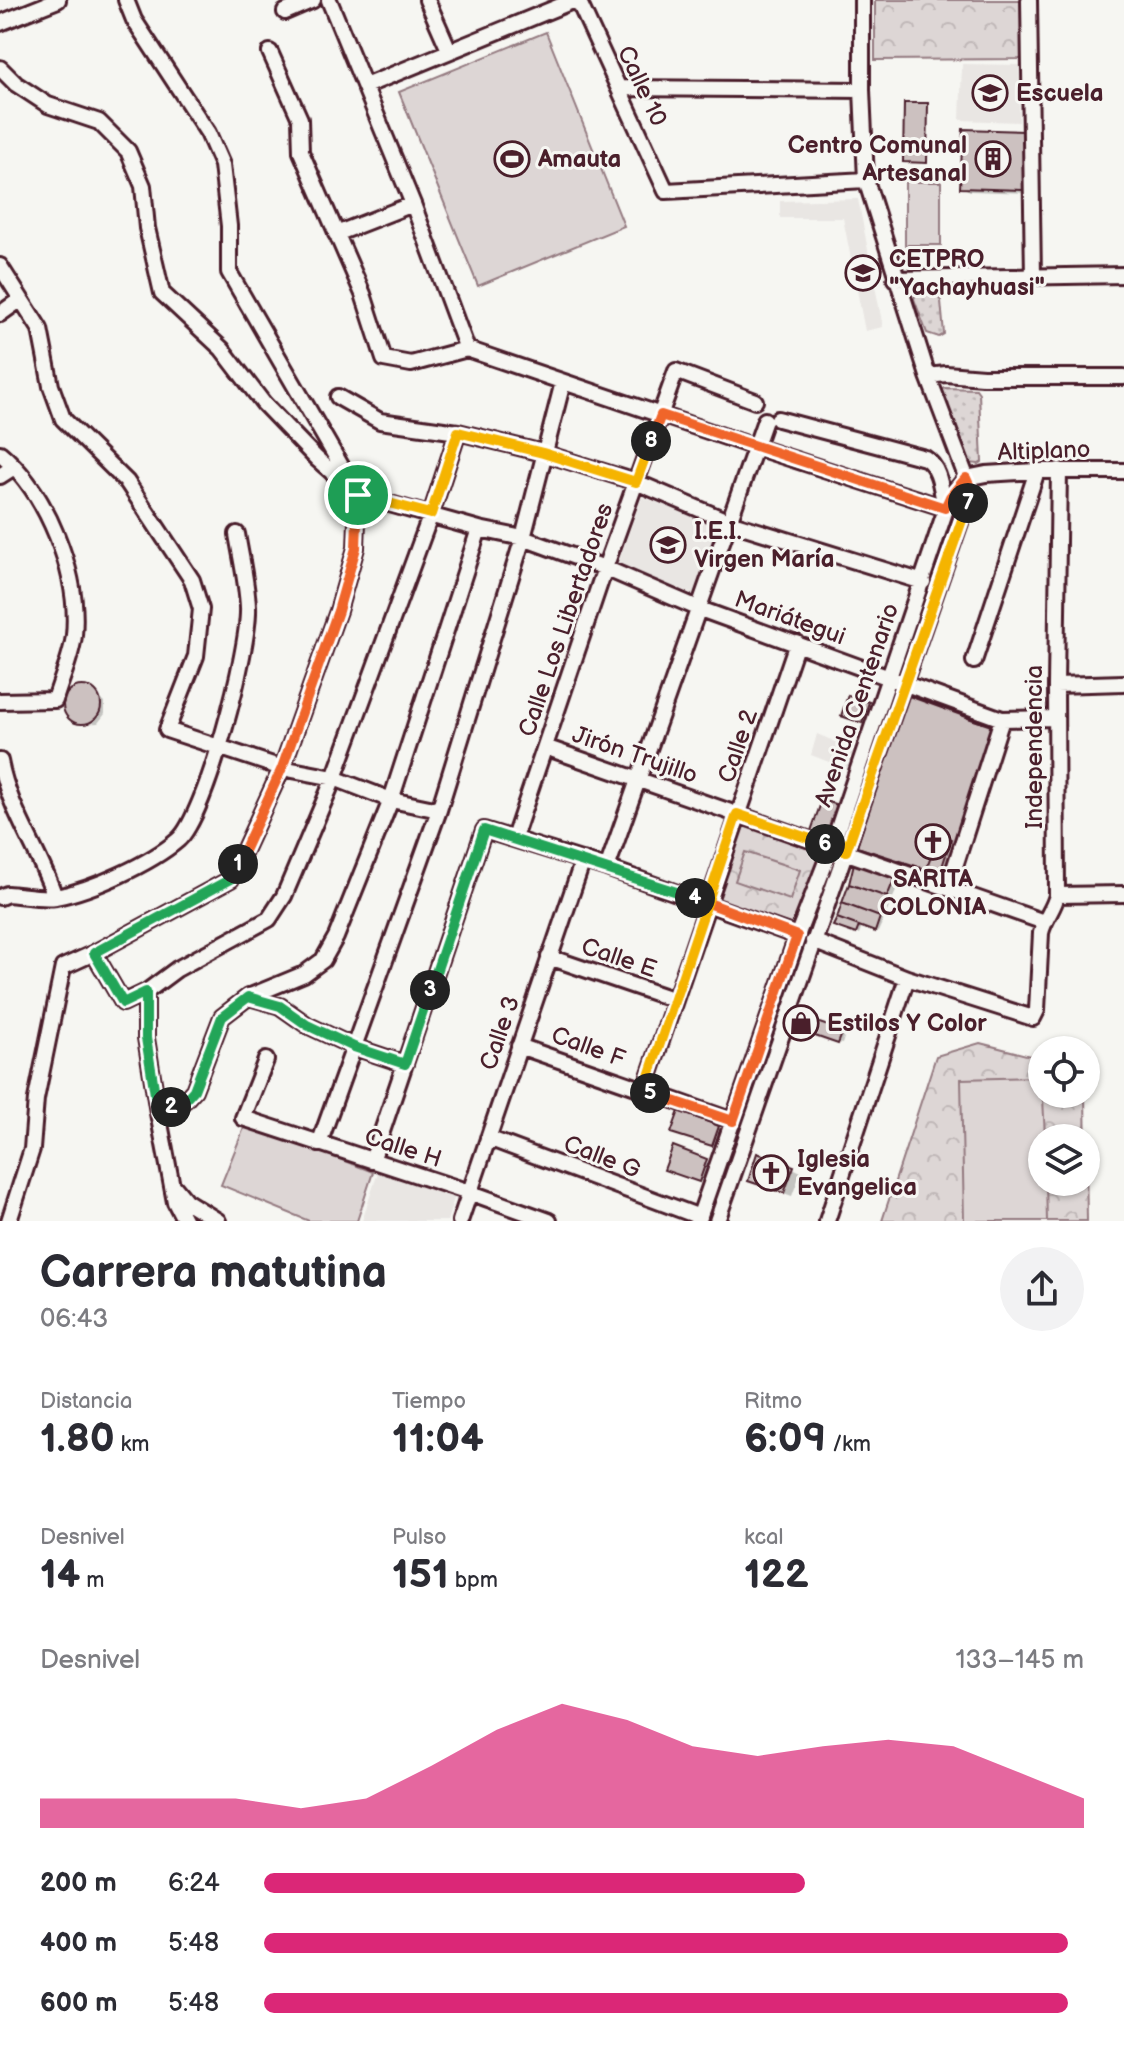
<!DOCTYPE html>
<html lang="es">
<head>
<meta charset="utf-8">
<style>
  :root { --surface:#fff; --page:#f2f2f3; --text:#2b2b33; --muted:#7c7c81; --accent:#db2777 }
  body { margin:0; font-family:"Balsamiq Sans",sans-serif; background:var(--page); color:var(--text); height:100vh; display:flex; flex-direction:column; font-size:30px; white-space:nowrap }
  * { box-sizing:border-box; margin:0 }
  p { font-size:26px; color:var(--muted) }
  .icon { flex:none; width:44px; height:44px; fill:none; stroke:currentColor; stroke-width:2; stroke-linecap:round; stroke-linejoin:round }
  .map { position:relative; height:1221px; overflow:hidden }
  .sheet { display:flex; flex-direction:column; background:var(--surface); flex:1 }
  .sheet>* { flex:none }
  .tools { position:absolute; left:1028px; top:1036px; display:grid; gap:16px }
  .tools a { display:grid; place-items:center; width:72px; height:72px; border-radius:50%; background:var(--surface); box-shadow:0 2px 6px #0004; font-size:40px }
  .pin { position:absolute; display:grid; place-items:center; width:68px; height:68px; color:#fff; margin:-34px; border:4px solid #fff; border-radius:50%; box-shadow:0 2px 8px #0007 }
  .km { position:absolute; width:40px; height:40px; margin:-20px; border-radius:50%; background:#222; color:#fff; font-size:22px; line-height:40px; text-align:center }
  .round { display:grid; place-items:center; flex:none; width:84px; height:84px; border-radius:42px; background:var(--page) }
  .summary { display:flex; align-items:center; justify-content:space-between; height:136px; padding:0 40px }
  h1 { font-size:44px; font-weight:600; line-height:60px }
  .figures { display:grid; grid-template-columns:repeat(3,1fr); gap:12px; height:136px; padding:8px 40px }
  .figures div { display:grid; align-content:center }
  .figures b { font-size:40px; font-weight:600 }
  .figures small { font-size:22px; font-weight:400 }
  .figures p { font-size:22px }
  .chart { height:224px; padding:16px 40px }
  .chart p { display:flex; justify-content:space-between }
  .chart svg { width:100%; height:144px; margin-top:8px; fill:var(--accent); opacity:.7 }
  ul { padding:0 40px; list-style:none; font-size:26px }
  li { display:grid; grid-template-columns:128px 96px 1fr; align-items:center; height:60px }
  li i { height:20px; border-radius:10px; background:var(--accent) }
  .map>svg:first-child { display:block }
</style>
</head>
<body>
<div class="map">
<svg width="1124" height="1221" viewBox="0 0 1124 1221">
  <defs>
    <pattern id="grass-dots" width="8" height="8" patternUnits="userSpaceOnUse" patternTransform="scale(2)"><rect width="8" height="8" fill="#ddd6d5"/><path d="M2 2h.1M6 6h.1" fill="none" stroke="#bfb7b7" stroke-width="1.8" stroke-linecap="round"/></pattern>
    <pattern id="park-crowns" width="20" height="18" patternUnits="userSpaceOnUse" patternTransform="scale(2)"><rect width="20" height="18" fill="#ddd6d5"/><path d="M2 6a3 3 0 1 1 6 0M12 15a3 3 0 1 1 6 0" fill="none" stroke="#bfb7b7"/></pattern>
  </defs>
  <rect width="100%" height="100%" fill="#f6f6f2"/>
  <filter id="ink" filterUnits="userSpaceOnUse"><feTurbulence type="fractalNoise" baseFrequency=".0125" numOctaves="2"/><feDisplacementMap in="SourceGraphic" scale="16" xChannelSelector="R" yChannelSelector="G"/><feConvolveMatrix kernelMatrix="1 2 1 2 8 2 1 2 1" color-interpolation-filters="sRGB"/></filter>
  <g filter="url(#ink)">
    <!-- built -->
    <path fill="#e9e6e3" d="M 962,64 L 1020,65 L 1019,122 L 960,120 Z
      M 858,199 L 883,327 L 865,331 L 843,218 L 780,218 L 780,201 Z
      M 642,497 L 719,525 L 694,594 L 617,566 Z
      M 817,734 L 860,752 L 852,771 L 811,755 Z
      M 378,1172 L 455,1195 L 447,1221 L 362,1221 Z"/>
    <!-- grass -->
    <path fill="url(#grass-dots)" stroke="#947a80" stroke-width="2" d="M 931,291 L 937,294 L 941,301 L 944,334 L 939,337 L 927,333 L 914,299 L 916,294 Z
      M 945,388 L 976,389 L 979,393 L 982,462 L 979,464 L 968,463 L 941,391 Z"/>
    <!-- park -->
    <path fill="url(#park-crowns)" stroke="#947a80" stroke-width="2" fill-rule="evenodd" d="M 875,0 L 1021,0 L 1021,59 L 875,60 Z
      M 743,825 L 821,853 L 795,926 L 716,899 Z
      M 796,946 L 805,950 L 712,1221 L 703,1221 Z
      M 980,1043 L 1042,1059 L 1042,1094 L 1085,1094 L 1087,1221 L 882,1221 L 936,1056 ZM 1042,1138 L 1086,1138 L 1086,1182 L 1042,1182 Z"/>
    <!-- pitch -->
    <path fill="#ddd6d5" stroke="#947a80" stroke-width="2" d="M 546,32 L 624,226 L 478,286 L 399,92 Z
      M 905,182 L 941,182 L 941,245 L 905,245 Z
      M 745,852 L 800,870 L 790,900 L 735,881 Z
      M 1042,1077 L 1045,1138 L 1042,1138 L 1042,1182 L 1046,1182 L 1047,1221 L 964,1221 L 961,1079 Z
      M 246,1123 L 373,1172 L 357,1221 L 309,1221 L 221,1185 Z"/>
    <!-- shadow -->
    <path fill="#0003" d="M 928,105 L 928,162 L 906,162 Z
      M 1024,133 L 1030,193 L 970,191 L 962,187 Z
      M 77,689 L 92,690 L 105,703 L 105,714 L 98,723 L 82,724 L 67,712 L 67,698 Z
      M 868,704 L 871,706 L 865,723 L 847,717 Z
      M 856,865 L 900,882 L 878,932 L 862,926 L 859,934 L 839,927 Z
      M 800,1030 L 842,1033 L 845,1035 L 842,1044 Z
      M 718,1127 L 724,1131 L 718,1147 L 679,1135 Z
      M 674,1149 L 712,1164 L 705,1183 L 672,1172 Z
      M 793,1168 L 801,1172 L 792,1196 L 758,1184 Z"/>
    <!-- building -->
    <path fill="#ccc1c0" stroke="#4a1f2b" stroke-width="2" d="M 904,103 L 928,103 L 927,163 L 903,162 Z
      M 963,129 L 1025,131 L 1023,190 L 960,188 Z
      M63 705a19 19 0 1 1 38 0a19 19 0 1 1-38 0Z
      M 848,695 L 869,702 L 862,723 L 841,716 Z
      M 906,695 L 994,727 L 944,875 L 857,847 Z
      M 970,710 L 996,721 L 994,727 L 968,718 Z
      M 822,800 L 838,805 L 826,837 L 811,831 Z
      M 939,834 L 951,839 L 941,870 L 928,865 Z
      M 854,863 L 895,877 L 887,897 L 849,884 Z
      M 849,884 L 887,897 L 880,917 L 842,903 Z
      M 842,903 L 880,917 L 875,932 L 837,918 Z
      M 837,918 L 859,926 L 856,934 L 833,926 Z
      M 799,1016 L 843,1031 L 838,1044 L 795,1029 Z
      M 679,1111 L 719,1126 L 712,1146 L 671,1133 Z
      M 673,1146 L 707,1159 L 699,1182 L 664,1170 Z
      M 757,1153 L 794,1166 L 784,1193 L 748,1181 Z"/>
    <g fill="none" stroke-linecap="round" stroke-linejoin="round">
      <defs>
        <path id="minor" d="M 126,0 L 134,20 L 208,133 L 222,165 L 229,226 L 229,272 L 358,495 L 479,529 L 523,538 L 605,568 L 700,609 L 1002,719 L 1056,718
          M 329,0 L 413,204 L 467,349 L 755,447 L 945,508 C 941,491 941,468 925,458 L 778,419
          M 427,0 L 449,50
          M 578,0 L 666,191 L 866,180
          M 1029,0 L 1033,277
          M 285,12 L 313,0
          M 0,23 L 58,0
          M 270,52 L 300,119 L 301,152 L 363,294 L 384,359 L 411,364 L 467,349
          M 0,68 L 16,84 L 48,105 L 99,122 L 128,151 L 143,186 L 147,228 L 162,293 L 222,349 L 264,404 L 317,459 L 358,495 L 356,548 L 338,611 L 282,768 L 231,879 L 94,953 L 63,967 L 36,1099 L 32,1149 L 9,1221
          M 365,86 L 575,0
          M 619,88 L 862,90
          M 336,234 L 413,204
          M 0,266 L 40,329 L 51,386 L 63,419 L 127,482 L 192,580 L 201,609 L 196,656 L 167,730 L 282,768 L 334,778 L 391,800 L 439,810
          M 895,279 L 1124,275
          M 0,314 L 21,299
          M 928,376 L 946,374 L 983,377 L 1124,377
          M 338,397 L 380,421 L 458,432 L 543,453 L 636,482 L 732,523 L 923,582
          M 0,453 C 47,492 80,575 74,635 C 72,656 61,679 55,700 L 0,701
          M 0,476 L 14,467
          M 974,661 L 1037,471
          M 1056,685 L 1124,683
          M 545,747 L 1044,922
          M 0,761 C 9,810 39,850 55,897
          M 514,838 L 605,568 L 676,371 L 755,401
          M 607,868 L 765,420
          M 948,888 L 1002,719
          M 1057,895 L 1124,894
          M 0,897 L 7,894 C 22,895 41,899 56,897 C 92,890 150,864 178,840 C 206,816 250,647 248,607 C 247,583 241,558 237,534
          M 813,941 L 907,978 L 1033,1018 L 1037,1010 L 1041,933 C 1044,919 1054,909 1057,895 L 1056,685 L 1059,470
          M 94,953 L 123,1003 L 146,992 L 177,969 L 269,919 L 284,896 L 334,778 L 431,514 L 458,432
          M 549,957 L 675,1000
          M 146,992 L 146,1038 L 158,1113
          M 249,997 L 280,1006 L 307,1025 L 354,1047 L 405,1064
          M 519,1046 L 733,1121
          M 266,1060 L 243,1118 L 469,1192 L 549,1221
          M 644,1091 L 797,643
          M 488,1138 L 700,1217
          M 319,1144 L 439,810 L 523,538 L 563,382
          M 372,1161 L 484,830 L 607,868 L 797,936
          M 172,1184 L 186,1201 L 218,1221
          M 185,1221 L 175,1202 L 158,1113 L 185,1100 L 194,1090 L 222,1017 L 248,997 L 304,974 L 323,960 L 336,937 L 391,800 L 479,529
          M 460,1221 L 583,860
          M 698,1221 L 797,936 L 832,846 L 950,497 L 966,478 L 986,474 L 1037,471 L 1124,471
          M 717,1221 L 970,494 L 970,487 L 928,376 L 866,180 L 862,90 L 862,0
          M 827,1221 L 907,978"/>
      </defs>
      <!-- minor casing -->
      <use href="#minor" stroke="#4a1f2b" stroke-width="20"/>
      <!-- minor -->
      <use href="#minor" stroke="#f6f6f2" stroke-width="14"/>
    </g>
  </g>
  <g fill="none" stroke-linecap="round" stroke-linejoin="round" filter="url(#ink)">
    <defs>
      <path id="split-1" d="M 238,864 L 282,768 L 338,611 L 356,548 L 358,495"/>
      <path id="split-2" d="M 171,1107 L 158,1113 L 146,1038 L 146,992 L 123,1003 L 94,953 L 231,879 L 238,864"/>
      <path id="split-3" d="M 171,1107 L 185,1100 L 194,1090 L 222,1017 L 248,997 L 280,1006 L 307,1025 L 354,1047 L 405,1064 L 430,990"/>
      <path id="split-4" d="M 430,990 L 484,830 L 695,898"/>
      <path id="split-5" d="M 650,1093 L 733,1121 L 797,936 L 695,898"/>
      <path id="split-6" d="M 650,1093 L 644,1091 L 737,814 L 825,844"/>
      <path id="split-7" d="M 825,844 L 846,851 L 968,503"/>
      <path id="split-8" d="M 651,441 L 661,415 L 945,508 L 950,497 L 966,478 L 970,487 L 968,503"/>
      <path id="split-9" d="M 358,495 L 431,514 L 458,432 L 543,453 L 636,482 L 651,441"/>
    </defs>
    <!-- split-1 casing -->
    <use href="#split-1" stroke="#fff" stroke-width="16"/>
    <!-- split-2 casing -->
    <use href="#split-2" stroke="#fff" stroke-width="16"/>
    <!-- split-3 casing -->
    <use href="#split-3" stroke="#fff" stroke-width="16"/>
    <!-- split-4 casing -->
    <use href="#split-4" stroke="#fff" stroke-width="16"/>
    <!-- split-5 casing -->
    <use href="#split-5" stroke="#fff" stroke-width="16"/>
    <!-- split-6 casing -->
    <use href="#split-6" stroke="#fff" stroke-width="16"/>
    <!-- split-7 casing -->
    <use href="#split-7" stroke="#fff" stroke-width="16"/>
    <!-- split-8 casing -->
    <use href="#split-8" stroke="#fff" stroke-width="16"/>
    <!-- split-9 casing -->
    <use href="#split-9" stroke="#fff" stroke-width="16"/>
    <!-- split-1 -->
    <use href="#split-1" stroke="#f0652b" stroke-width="10"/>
    <!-- split-2 -->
    <use href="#split-2" stroke="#22a559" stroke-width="10"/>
    <!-- split-3 -->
    <use href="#split-3" stroke="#22a559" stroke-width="10"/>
    <!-- split-4 -->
    <use href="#split-4" stroke="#22a559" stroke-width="10"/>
    <!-- split-5 -->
    <use href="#split-5" stroke="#f0652b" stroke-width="10"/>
    <!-- split-6 -->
    <use href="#split-6" stroke="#f5b400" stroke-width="10"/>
    <!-- split-7 -->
    <use href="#split-7" stroke="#f5b400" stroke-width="10"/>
    <!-- split-8 -->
    <use href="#split-8" stroke="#f0652b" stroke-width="10"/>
    <!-- split-9 -->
    <use href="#split-9" stroke="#f5b400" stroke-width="10"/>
  </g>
  <!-- icons -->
  <defs>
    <symbol id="school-ring" viewBox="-11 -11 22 22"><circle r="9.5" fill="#f6f6f2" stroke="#4a1f2b" stroke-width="1.5"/><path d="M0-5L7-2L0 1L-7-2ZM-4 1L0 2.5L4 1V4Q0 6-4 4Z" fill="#4a1f2b"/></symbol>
    <symbol id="stadium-ring" viewBox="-11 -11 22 22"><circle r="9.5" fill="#f6f6f2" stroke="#4a1f2b" stroke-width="1.5"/><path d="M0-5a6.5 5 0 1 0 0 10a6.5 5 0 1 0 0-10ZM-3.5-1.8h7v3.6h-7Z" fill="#4a1f2b"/></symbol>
    <symbol id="building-ring" viewBox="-11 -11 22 22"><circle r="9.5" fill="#f6f6f2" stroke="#4a1f2b" stroke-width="1.5"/><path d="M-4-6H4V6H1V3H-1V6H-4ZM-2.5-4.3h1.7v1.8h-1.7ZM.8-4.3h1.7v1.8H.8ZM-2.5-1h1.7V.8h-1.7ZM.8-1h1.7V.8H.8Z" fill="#4a1f2b"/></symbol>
    <symbol id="university-ring" viewBox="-11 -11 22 22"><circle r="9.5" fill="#f6f6f2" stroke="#4a1f2b" stroke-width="1.5"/><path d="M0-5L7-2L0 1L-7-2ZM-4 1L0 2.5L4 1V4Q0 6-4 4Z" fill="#4a1f2b"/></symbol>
    <symbol id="church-ring" viewBox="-11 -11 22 22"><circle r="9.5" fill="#f6f6f2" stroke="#4a1f2b" stroke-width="1.5"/><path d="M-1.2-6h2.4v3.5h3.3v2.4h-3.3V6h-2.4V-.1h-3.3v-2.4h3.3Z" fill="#4a1f2b"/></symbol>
    <symbol id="shop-ring" viewBox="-11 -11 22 22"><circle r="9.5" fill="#f6f6f2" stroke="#4a1f2b" stroke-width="1.5"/><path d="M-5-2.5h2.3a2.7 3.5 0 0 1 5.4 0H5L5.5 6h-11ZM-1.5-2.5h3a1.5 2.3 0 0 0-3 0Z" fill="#4a1f2b"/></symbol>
  </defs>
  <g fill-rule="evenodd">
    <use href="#school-ring" x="970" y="73" width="40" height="40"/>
    <use href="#stadium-ring" x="492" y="139" width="40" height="40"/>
    <use href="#building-ring" x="973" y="139" width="40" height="40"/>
    <use href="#university-ring" x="843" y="253" width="40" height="40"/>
    <use href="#school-ring" x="648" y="525" width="40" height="40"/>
    <use href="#church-ring" x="913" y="822" width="40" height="40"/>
    <use href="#shop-ring" x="781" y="1003" width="40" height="40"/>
    <use href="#church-ring" x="751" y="1153" width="40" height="40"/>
  </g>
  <g text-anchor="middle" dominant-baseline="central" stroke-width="6" stroke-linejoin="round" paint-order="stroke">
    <!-- street labels -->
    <g font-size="24" fill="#4a1f2b" stroke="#f6f6f2">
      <text transform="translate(642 86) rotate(65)">Calle 10</text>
      <text transform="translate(1044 451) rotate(-2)">Altiplano</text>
      <text transform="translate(790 618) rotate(20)">Mariátegui</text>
      <text transform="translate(566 620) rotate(-71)">Calle Los Libertadores</text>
      <text transform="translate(857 705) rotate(-71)">Avenida Centenario</text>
      <text transform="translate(738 746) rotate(-71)">Calle 2</text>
      <text transform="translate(1034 747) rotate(-90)">Independencia</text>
      <text transform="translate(635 755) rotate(19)">Jirón Trujillo</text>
      <text transform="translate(619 958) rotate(19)">Calle E</text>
      <text transform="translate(500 1033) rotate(-71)">Calle 3</text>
      <text transform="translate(588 1047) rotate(20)">Calle F</text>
      <text transform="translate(403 1148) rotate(18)">Calle H</text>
      <text transform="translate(602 1157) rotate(21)">Calle G</text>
    </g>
    <!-- poi labels -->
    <g font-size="24" font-weight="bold" fill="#4a1f2b" stroke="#f6f6f2" text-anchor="start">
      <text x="1016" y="93">Escuela</text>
      <text x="967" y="145" text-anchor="end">Centro Comunal<tspan x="967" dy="28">Artesanal</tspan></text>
      <text x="538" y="159">Amauta</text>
      <text x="889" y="259">CETPRO<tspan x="889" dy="28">"Yachayhuasi"</tspan></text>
      <text x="694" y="531">I.E.I.<tspan x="694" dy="28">Virgen María</tspan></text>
      <text x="933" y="879" text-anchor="middle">SARITA<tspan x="933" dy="28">COLONIA</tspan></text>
      <text x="827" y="1023">Estilos Y Color</text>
      <text x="797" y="1159">Iglesia<tspan x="797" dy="28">Evangelica</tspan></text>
    </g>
  </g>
</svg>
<div class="tools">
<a><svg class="icon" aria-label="locate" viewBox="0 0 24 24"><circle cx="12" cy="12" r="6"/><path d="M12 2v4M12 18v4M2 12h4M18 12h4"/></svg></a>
<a><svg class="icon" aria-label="layers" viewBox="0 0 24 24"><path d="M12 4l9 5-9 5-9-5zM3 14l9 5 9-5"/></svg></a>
</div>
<div class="pin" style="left:358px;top:495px;background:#1e9e55"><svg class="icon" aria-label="arrive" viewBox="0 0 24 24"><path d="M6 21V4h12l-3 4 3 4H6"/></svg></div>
<b class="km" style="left:238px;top:864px">1</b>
<b class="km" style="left:171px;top:1107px">2</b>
<b class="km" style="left:430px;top:990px">3</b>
<b class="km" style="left:695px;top:898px">4</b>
<b class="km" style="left:650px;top:1093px">5</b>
<b class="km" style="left:825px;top:844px">6</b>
<b class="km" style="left:968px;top:503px">7</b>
<b class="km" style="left:651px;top:441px">8</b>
</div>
<section class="sheet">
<div class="summary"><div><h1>Carrera matutina</h1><p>06:43</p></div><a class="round"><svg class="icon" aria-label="share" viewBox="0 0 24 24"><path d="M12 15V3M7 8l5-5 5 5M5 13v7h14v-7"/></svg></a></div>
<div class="figures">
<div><p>Distancia</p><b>1.80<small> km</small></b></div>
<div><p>Tiempo</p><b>11:04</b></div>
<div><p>Ritmo</p><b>6:09<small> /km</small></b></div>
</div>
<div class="figures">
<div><p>Desnivel</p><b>14<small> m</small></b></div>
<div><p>Pulso</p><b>151<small> bpm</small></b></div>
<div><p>kcal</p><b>122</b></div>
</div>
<div class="chart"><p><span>Desnivel</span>133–145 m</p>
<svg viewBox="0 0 160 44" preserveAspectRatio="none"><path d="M0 44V35L10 35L20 35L30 35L40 38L50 35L60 25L70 14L80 6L90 11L100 19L110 22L120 19L130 17L140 19L150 27L160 35V44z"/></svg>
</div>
<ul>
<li><b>200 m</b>6:24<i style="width:66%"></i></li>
<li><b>400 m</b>5:48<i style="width:98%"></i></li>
<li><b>600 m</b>5:48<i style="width:98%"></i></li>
</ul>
</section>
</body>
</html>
